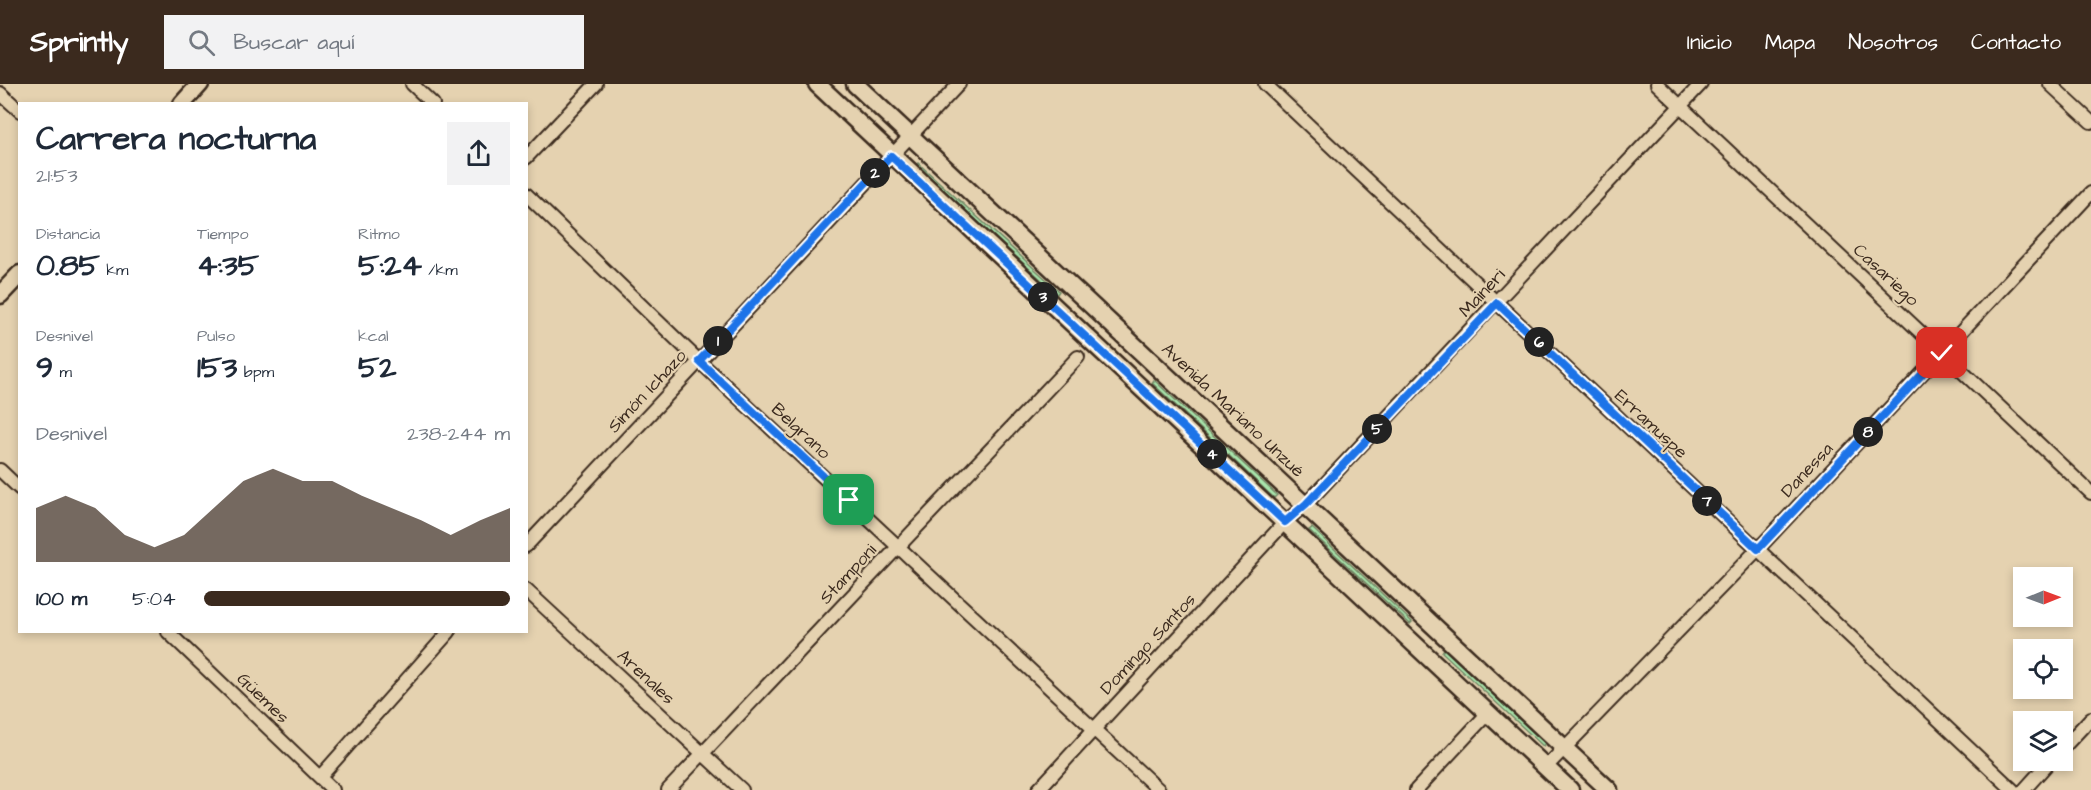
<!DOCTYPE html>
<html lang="es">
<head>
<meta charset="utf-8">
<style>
  :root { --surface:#fff; --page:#f2f2f3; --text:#1f2937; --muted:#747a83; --accent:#3b2a1e }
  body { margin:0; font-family:"Architects Daughter",sans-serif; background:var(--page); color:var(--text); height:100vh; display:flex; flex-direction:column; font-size:22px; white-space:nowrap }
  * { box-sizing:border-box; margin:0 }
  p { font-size:20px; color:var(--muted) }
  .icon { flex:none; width:33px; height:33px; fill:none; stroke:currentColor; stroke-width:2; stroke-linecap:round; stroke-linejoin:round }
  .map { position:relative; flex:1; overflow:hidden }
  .panel { position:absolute; left:18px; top:18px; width:510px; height:531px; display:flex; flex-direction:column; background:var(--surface); border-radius:0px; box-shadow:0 3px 9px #0003 }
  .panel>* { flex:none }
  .needle { width:39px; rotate:89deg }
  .buttons { position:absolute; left:2013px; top:483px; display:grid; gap:12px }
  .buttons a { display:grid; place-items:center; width:60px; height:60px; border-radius:0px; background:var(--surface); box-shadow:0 3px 9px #0003; font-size:30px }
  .pin { position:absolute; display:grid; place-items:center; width:51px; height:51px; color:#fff; margin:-26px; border-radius:12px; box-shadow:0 3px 9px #0006 }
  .km { position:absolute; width:30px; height:30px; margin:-15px; border-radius:50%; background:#222; color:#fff; font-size:16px; line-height:30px; text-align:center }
  .round { display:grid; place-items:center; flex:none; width:63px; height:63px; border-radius:0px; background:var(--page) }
  .head { display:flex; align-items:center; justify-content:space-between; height:102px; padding:0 18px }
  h1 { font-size:33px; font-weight:700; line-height:45px }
  .metrics { display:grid; grid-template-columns:repeat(3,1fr); gap:9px; height:102px; padding:6px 18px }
  .metrics div { display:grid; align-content:center }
  .metrics b { font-size:30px; font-weight:700 }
  .metrics small { font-size:16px; font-weight:400 }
  .metrics p { font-size:16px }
  .chart { height:168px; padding:12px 18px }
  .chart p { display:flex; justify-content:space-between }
  .chart svg { width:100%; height:108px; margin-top:6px; fill:var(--accent); opacity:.7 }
  ul { padding:0 18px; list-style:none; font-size:20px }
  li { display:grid; grid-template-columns:96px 72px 1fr; align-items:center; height:45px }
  li i { height:15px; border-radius:8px; background:var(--accent) }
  header { display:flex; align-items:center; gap:36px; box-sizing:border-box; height:84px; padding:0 30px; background:var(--accent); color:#fff }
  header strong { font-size:28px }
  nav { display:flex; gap:33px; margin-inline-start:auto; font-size:21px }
  .search { width:420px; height:54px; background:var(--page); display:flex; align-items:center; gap:15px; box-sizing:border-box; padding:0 21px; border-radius:0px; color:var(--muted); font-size:22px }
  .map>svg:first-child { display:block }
</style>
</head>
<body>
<header>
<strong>Sprintly</strong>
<div class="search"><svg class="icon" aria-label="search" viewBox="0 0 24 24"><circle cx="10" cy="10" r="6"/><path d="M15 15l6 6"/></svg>Buscar aquí</div>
<nav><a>Inicio</a><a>Mapa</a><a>Nosotros</a><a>Contacto</a></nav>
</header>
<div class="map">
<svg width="2091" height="706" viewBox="0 0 2091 706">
  <rect width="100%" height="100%" fill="#e5d2b0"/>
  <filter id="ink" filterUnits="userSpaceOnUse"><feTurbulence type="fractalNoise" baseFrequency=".0167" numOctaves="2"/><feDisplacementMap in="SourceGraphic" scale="12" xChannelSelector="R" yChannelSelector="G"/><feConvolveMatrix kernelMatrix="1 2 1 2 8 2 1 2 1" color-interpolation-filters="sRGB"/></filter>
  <g filter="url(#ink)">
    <!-- grass -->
    <path fill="#aae7ad" stroke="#728866" stroke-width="1.5" d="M 918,79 L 1059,207 L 1057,210 L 916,81 Z
      M 1154,296 L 1277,411 L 1274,414 L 1152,299 Z
      M 1312,444 L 1412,538 L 1410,540 L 1309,446 Z
      M 1444,565 L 1545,659 L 1543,662 L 1442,568 Z"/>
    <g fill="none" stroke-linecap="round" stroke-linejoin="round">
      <defs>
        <path id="street" d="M 412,0 L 433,20
          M 1265,0 L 2013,706
          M 1657,0 L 2091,409
          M 2050,0 L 2091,38
          M 0,9 L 20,27
          M 526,74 L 596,0
          M 526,110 L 699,277 L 1159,706
          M 0,386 L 20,405
          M 526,462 L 959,0
          M 526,506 L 742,706
          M 168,548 L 333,706
          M 2062,665 L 2091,634
          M 1546,683 L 1758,465 L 2091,109
          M 320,693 L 449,548
          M 668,706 L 1078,273
          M 1038,706 L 1285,438 L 1306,420 L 1701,0
          M 1416,706 L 1488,629
          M 2024,706 L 2051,676"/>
        <path id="secondary" d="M 817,0 L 1570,706
          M 855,0 L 1609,706
          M 182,20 L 200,0
          M 0,211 L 20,190"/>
      </defs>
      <!-- street casing -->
      <use href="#street" stroke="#3b2a1e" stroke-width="16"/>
      <!-- secondary casing -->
      <use href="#secondary" stroke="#3b2a1e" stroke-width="21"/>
      <!-- street -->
      <use href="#street" stroke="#e5d2b0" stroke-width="12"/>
      <!-- secondary -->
      <use href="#secondary" stroke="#e5d2b0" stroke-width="16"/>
    </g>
  </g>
  <g fill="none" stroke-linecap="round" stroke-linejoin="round" filter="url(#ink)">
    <defs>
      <path id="route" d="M 849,416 L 699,277 L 891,72 L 1285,438 L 1306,420 L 1497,219 L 1758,465 L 1942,269"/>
    </defs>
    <!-- route casing -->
    <use href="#route" stroke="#fff" stroke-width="12"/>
    <!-- route -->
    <use href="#route" stroke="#1a73e8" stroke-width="8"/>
  </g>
  <g text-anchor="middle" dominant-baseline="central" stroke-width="4.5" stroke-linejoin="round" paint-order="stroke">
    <!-- street labels -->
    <g font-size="18" fill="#3b2a1e" stroke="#e5d2b0">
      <text transform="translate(1886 191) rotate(43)">Casariego</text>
      <text transform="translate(1482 209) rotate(-47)">Maineri</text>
      <text transform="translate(647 307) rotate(-47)">Simón Ichazo</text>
      <text transform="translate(1233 326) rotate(43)">Avenida Mariano Unzué</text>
      <text transform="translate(1651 340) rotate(43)">Erramuspe</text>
      <text transform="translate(801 347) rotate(43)">Belgrano</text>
      <text transform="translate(1807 386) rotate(-47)">Danessa</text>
      <text transform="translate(848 490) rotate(-47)">Stamponi</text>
      <text transform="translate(1148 560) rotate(-47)">Domingo Santos</text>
      <text transform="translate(646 593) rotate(43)">Arenales</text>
      <text transform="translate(263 614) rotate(44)">Güemes</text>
    </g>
  </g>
</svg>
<div class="buttons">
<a><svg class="needle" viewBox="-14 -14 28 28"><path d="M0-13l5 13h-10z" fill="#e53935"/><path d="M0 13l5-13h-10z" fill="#747a83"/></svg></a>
<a><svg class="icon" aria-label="locate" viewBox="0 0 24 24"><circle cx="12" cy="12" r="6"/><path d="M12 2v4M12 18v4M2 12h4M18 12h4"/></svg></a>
<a><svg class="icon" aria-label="layers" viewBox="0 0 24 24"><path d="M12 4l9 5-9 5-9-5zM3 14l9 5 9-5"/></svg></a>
</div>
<div class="pin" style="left:849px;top:416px;background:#1e9e55"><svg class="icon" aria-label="arrive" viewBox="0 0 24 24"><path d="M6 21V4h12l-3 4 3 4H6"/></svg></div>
<div class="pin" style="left:1942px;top:269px;background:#d93025"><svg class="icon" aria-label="check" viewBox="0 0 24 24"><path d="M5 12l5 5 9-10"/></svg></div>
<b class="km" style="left:718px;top:257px">1</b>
<b class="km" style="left:875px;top:89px">2</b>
<b class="km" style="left:1043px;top:213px">3</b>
<b class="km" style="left:1212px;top:370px">4</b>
<b class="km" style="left:1377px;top:345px">5</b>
<b class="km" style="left:1539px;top:258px">6</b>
<b class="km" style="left:1707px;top:417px">7</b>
<b class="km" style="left:1868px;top:348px">8</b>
<section class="panel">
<div class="head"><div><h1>Carrera nocturna</h1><p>21:53</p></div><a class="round"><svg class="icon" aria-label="share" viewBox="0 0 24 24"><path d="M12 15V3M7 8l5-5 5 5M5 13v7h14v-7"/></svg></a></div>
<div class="metrics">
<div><p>Distancia</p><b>0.85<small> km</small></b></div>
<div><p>Tiempo</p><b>4:35</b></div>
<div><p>Ritmo</p><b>5:24<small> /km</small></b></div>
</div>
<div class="metrics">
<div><p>Desnivel</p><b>9<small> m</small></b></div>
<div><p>Pulso</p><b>153<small> bpm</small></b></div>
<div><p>kcal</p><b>52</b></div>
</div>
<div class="chart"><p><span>Desnivel</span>238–244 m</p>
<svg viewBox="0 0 160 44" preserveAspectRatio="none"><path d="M0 44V22L10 17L20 22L30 33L40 38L50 33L60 22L70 11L80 6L90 11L100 11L110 17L120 22L130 27L140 33L150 27L160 22V44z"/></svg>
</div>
<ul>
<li><b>100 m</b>5:04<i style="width:100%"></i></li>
</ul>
</section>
</div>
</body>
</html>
